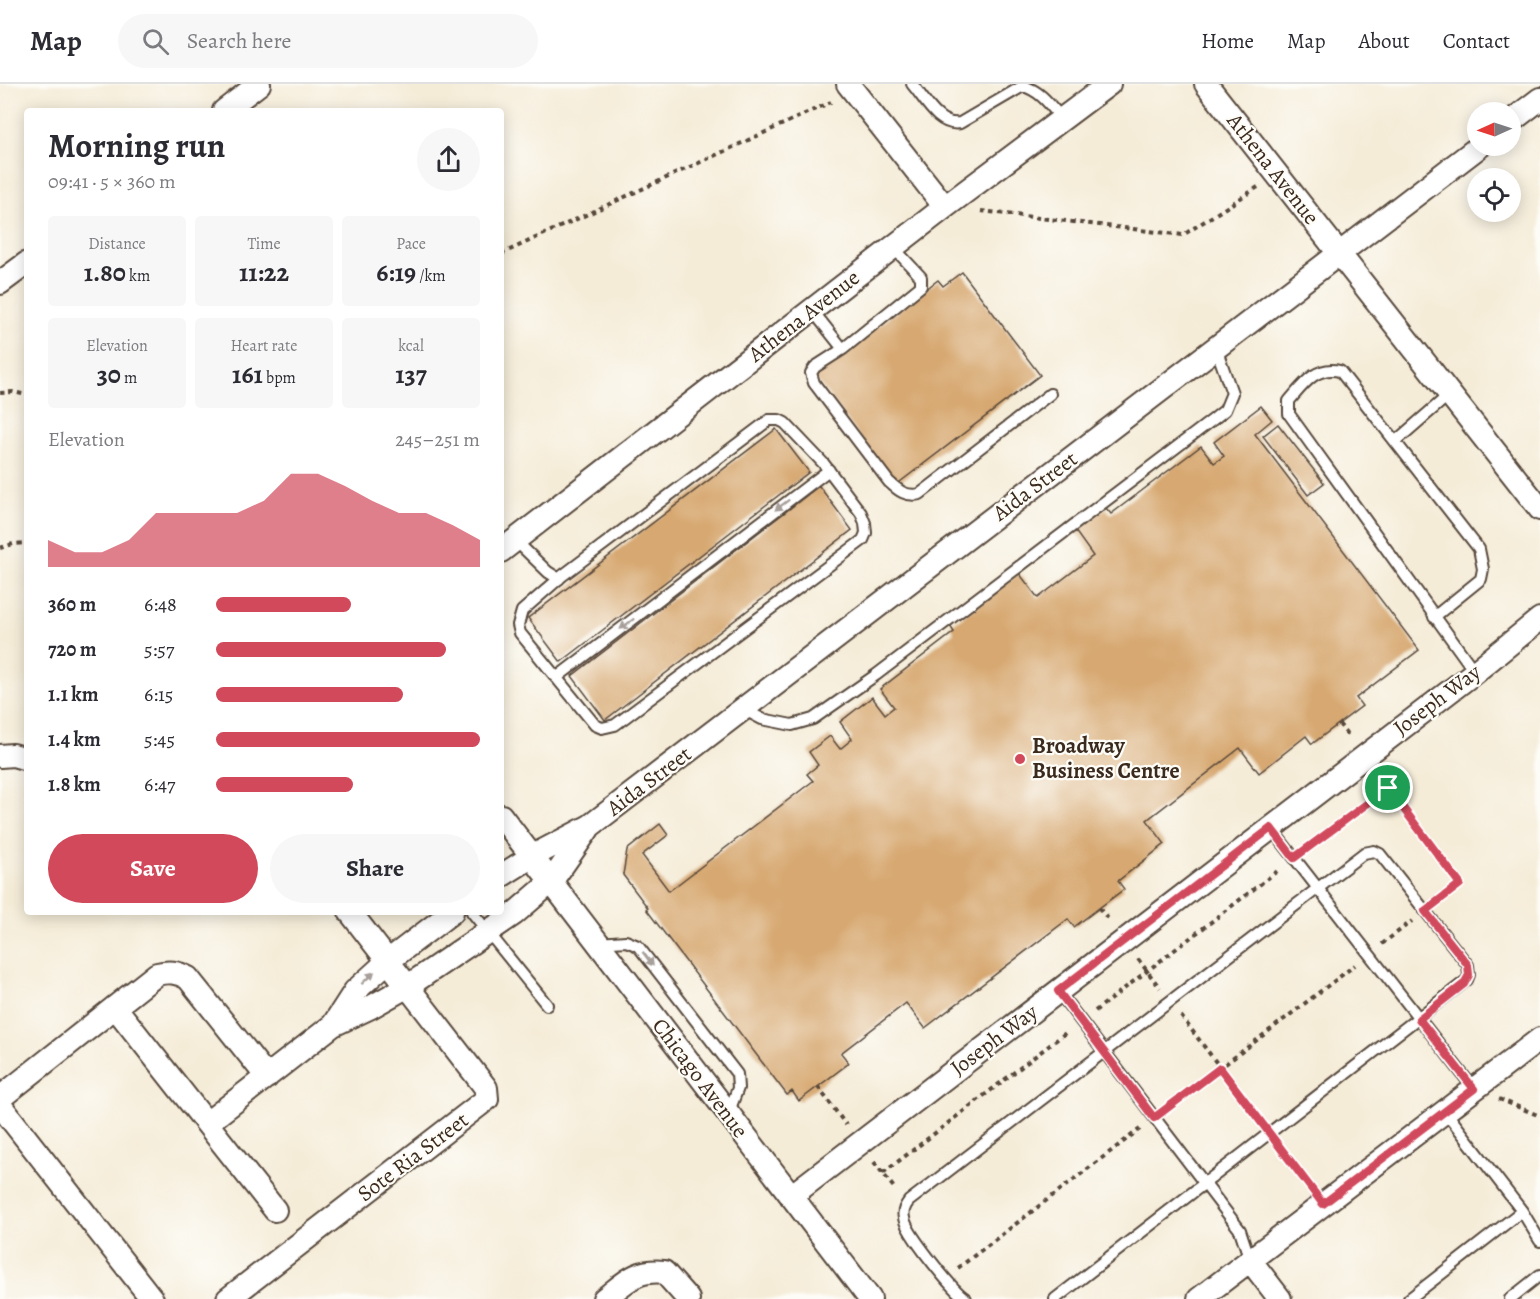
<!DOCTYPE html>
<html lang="en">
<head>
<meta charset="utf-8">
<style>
  :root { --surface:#fff; --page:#f7f7f7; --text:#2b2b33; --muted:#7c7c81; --line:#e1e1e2; --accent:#d1495b }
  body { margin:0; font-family:Alegreya,serif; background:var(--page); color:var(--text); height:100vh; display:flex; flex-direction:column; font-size:22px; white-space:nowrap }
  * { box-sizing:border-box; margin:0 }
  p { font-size:20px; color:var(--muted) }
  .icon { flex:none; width:33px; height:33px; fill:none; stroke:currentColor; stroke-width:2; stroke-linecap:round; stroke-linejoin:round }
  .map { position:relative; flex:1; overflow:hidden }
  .side { position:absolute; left:24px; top:24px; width:480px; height:807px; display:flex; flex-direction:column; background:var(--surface); border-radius:6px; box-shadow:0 3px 15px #0003 }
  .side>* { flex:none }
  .needle { width:39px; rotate:267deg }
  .controls { position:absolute; left:1467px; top:18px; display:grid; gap:12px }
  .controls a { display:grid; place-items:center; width:54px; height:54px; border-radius:50%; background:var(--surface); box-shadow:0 3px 15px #0003; font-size:30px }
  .pin { position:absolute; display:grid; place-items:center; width:51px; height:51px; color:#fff; margin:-26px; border:3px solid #fff; border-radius:50%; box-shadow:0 2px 6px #0007 }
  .round { display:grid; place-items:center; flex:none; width:63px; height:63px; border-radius:32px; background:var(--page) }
  .summary { display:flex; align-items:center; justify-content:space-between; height:102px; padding:0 24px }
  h1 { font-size:33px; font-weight:700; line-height:45px }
  .figures { display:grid; grid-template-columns:repeat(3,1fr); gap:9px; height:102px; padding:6px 24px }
  .figures div { display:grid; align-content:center; border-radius:6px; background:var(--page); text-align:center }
  .figures b { font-size:26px; font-weight:700 }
  .figures small { font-size:16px; font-weight:400 }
  .figures p { font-size:16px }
  .chart { height:168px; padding:12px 24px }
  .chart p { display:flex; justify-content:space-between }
  .chart svg { width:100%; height:108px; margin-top:6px; fill:var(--accent); opacity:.7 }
  .action { display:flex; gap:12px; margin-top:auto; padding:12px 24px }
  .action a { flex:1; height:69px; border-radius:36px; background:var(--accent); color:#fff; font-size:24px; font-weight:700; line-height:69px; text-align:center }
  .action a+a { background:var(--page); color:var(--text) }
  ul { padding:0 24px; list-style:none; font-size:20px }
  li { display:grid; grid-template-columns:96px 72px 1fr; align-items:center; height:45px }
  li i { height:15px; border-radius:8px; background:var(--accent) }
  header { display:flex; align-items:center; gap:36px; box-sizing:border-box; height:84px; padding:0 30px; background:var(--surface); border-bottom:2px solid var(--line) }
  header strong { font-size:28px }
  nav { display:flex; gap:33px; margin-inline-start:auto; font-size:21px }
  .search { width:420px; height:54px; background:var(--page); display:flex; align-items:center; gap:15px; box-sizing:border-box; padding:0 21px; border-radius:33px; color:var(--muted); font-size:22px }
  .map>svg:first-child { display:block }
</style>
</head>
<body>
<header>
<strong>Map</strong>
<div class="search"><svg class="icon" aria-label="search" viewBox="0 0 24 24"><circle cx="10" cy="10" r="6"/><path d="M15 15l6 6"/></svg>Search here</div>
<nav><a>Home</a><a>Map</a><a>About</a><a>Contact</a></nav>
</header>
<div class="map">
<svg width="1540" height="1215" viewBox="0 0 1540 1215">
  <rect width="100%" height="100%" fill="#fdfcf7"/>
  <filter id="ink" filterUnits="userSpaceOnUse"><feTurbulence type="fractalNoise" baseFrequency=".0167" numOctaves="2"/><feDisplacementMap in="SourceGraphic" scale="12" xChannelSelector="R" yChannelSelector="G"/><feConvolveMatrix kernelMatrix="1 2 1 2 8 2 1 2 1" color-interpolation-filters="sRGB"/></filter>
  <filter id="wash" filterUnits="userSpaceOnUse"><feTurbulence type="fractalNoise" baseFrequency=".008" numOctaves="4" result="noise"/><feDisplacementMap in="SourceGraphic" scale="24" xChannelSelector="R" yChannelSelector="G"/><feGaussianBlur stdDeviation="1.35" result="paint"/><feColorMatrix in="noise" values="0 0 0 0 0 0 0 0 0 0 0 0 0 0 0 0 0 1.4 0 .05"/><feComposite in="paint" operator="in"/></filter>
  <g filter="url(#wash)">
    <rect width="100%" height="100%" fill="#f5ecd8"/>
    <g id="blocks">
      <!-- building -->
      <path fill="#d7a871" d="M 962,188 L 1040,291 L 896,401 L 813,291 L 938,196 L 943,202 Z
        M 1261,322 L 1272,336 L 1255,350 L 1419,566 L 1356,614 L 1362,622 L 1312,660 L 1306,652 L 1259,689 L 1240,664 L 1147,736 L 1165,760 L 1118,797 L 1124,805 L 1074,843 L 1068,835 L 925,944 L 906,919 L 841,969 L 849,979 L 799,1017 L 792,1007 L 787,1011 L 646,825 L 648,824 L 623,791 L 627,766 L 660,740 L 668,751 L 642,771 L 669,807 L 813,697 L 807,690 L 818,681 L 809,668 L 830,652 L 840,665 L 852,655 L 840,638 L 872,613 L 885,630 L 894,623 L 880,605 L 954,548 L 950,542 L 1019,489 L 1038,514 L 1093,472 L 1075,447 L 1106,424 L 1111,430 L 1201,362 L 1214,379 L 1224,372 L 1214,358 Z
        M 1278,340 L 1324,399 L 1308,411 L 1263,352 Z
        M 776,345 L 809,388 L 561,578 L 528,534 Z
        M 819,402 L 852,446 L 605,636 L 572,592 Z"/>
    </g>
  </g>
  <g filter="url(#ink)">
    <use href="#blocks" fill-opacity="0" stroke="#57473a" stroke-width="1.5"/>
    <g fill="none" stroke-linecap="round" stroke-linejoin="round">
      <defs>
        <path id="lane" d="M 912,0 C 925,15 938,43 960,39 L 1023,2 C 1041,7 1050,21 1062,35
          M 893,163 L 921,193 L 921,202 L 843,265 L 815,283 L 811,289 L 814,299 L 889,398 C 899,407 906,413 920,410 L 1050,310
          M 812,226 L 843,265
          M 769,336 L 779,336 L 785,339 L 824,380 L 861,429 L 865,439 L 866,449 L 863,456 L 615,641 L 602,644 L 595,641 L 520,549 L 518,541 L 522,527 L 562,492 Z
          M 1396,357 L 1450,310
          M 515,456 L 548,488 L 559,495
          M 1434,533 L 1481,495 L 1483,485 L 1479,465 L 1340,287 C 1316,281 1303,301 1289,317 L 1289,330 L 1475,588
          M 556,594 L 829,386
          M 743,625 L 762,635 L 792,641 L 813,635 L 876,591 L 1215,334 L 1225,326 L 1232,309 L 1216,264
          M 1271,744 L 1474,1005
          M 472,828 L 547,921
          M 598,859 L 626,857 L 638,862 L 737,990 L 738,1004 L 728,1030
          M 1058,907 L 1240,1146 L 1250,1176
          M 1445,1027 L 1522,1127 L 1540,1157
          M 966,1215 C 953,1207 906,1148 904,1134 C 902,1127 905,1122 909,1117 L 1364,769 L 1374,767 L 1380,770 L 1468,881 L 1469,891 L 1467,896 L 1055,1215
          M 1409,1215 L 1522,1127
          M 1510,1215 L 1540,1191"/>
        <path id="street" d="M 848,0 L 945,123
          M 1206,0 L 1540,425
          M 224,27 L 259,0
          M 1510,38 L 1540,15
          M 0,199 L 27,179
          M 501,467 L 945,123 L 1109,0
          M 0,672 L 13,671 L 27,675
          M 501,732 L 870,1215
          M 501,792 L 531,773 L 590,742 L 1480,62
          M 115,923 L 275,1126
          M 333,941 L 355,907 L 388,877 L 452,828
          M 0,1014 L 157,890 C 169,887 177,888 188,894 L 267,993
          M 0,1021 L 152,1215
          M 207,1039 L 333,941 L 371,923 L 408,902 L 514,830 L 551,798 L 588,745
          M 791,1112 L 1475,588 L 1540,535
          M 1250,1176 L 1280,1215
          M 228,1215 L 487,1015 L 486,1004 L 350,828
          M 604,1215 C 625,1199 635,1185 664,1188 L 688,1215
          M 1199,1215 L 1540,955"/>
      </defs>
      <!-- lane casing -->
      <use href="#lane" stroke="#57473a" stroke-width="14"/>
      <!-- street casing -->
      <use href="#street" stroke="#57473a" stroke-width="26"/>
      <!-- path -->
      <path stroke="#57473a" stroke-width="4" stroke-dasharray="4.5 4.5" stroke-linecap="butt" d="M 981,127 L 1183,151 L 1258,103
        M 501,170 L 831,18
        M 0,309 L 13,308 L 27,311
        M 0,464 L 13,460 L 27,459
        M 1339,640 L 1350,654
        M 1378,691 L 1388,704
        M 1308,764 L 1388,704 L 1460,800 L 1440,816
        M 1099,824 L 1110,837
        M 1382,860 L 1412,837
        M 1138,875 L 1160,904
        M 1095,927 L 1280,785
        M 1181,932 L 1260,1036
        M 818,1003 L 846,1041
        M 1499,1015 L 1540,1032
        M 1168,1024 L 1355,881
        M 1281,1064 L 1309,1101
        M 874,1078 L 895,1105
        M 883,1089 L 1068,947
        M 958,1184 L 1140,1045"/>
      <!-- lane -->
      <use href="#lane" stroke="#fff" stroke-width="10"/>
      <!-- street -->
      <use href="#street" stroke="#fff" stroke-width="22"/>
    </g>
    <!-- one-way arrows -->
    <defs><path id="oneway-solid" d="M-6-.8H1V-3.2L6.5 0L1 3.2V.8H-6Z" transform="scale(1.5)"/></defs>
    <g fill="#a79f9a">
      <use href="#oneway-solid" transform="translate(782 421) rotate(143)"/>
      <use href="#oneway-solid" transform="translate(627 540) rotate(143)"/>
      <use href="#oneway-solid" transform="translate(648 875) rotate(53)"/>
      <use href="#oneway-solid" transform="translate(368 894) rotate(-43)"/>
    </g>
  </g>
  <g fill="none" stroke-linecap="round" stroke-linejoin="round" filter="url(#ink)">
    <defs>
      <path id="route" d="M 1388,704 L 1460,800 L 1425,827 L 1468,881 L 1469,891 L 1464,900 L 1419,935 L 1474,1005 L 1323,1120 L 1220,984 L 1154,1034 L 1058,907 L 1271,744 L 1294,774 Z"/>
    </defs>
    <!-- route casing -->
    <use href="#route" stroke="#fff" stroke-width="12"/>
    <!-- route -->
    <use href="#route" stroke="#d1495b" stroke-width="8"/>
  </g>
  <!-- markers -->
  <circle fill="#d1495b" stroke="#fdfcf7" stroke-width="2" cx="1020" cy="675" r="6"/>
  <g text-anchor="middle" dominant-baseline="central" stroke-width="4.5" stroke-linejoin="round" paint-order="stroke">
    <!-- street labels -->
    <g font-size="22" fill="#3b2a1e" stroke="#fdfcf7">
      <text transform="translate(1273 85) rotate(52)">Athena Avenue</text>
      <text transform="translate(804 232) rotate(-38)">Athena Avenue</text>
      <text transform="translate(1035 402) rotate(-37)">Aida Street</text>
      <text transform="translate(1437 616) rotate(-37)">Joseph Way</text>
      <text transform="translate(649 697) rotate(-37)">Aida Street</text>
      <text transform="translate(994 956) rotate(-37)">Joseph Way</text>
      <text transform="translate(700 994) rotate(53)">Chicago Avenue</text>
      <text transform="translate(413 1073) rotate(-37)">Sote Ria Street</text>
    </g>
    <!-- poi labels -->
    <g font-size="22" font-weight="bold" fill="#3b2a1e" stroke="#fdfcf7" text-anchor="start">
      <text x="1032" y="662">Broadway<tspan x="1032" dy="25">Business Centre</tspan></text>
    </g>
  </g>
</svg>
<div class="controls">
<a><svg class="needle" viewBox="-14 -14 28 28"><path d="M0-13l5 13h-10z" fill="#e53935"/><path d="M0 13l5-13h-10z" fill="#7c7c81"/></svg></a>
<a><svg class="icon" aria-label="locate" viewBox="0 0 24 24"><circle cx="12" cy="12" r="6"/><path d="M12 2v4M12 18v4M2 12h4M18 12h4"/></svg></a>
</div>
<div class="pin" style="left:1388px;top:704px;background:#1e9e55"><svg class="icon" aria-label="arrive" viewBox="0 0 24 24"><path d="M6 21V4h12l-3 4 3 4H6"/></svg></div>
<section class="side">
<div class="summary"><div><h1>Morning run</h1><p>09:41 · 5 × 360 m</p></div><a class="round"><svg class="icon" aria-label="share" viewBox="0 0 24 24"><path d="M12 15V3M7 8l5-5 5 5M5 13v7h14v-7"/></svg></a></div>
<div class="figures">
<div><p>Distance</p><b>1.80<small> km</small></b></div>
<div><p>Time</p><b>11:22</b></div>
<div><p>Pace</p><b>6:19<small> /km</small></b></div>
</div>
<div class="figures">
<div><p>Elevation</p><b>30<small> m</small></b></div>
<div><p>Heart rate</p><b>161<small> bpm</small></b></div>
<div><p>kcal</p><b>137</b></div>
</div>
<div class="chart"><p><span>Elevation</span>245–251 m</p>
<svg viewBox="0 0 160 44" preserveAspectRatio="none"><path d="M0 44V33L10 38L20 38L30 33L40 22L50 22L60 22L70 22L80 17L90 6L100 6L110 11L120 17L130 22L140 22L150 27L160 33V44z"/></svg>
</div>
<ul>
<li><b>360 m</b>6:48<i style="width:51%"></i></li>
<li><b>720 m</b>5:57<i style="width:87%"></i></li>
<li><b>1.1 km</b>6:15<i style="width:71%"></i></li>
<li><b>1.4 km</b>5:45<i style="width:100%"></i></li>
<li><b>1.8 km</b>6:47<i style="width:52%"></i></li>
</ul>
<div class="action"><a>Save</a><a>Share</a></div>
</section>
</div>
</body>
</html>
